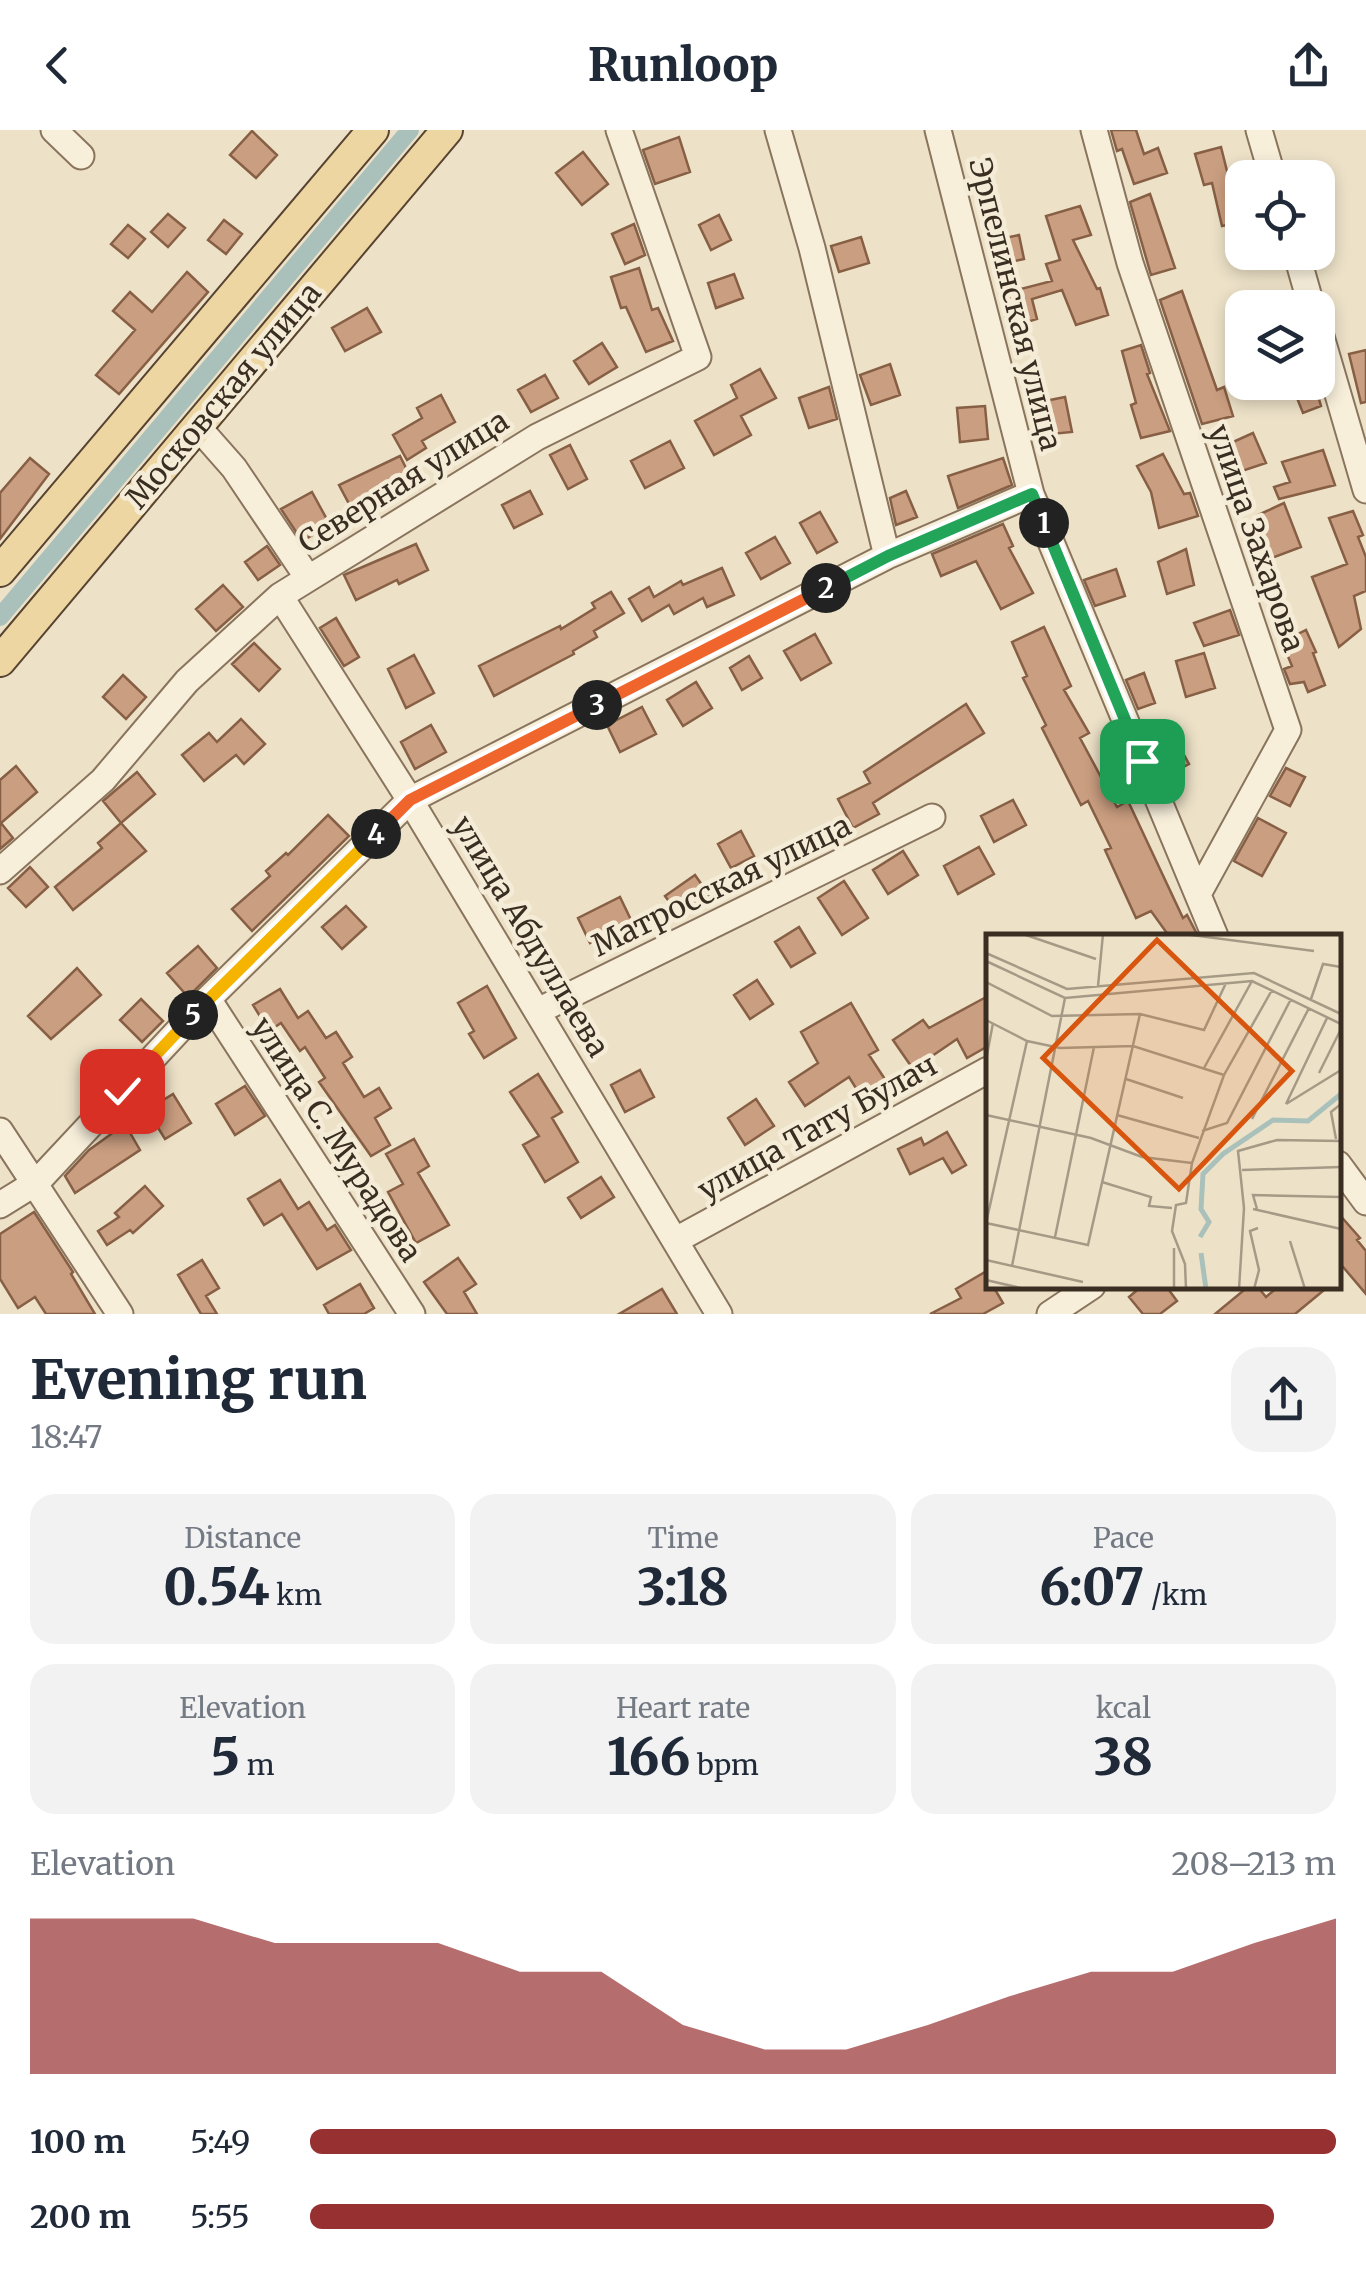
<!DOCTYPE html>
<html lang="en">
<head>
<meta charset="utf-8">
<style>
  :root { --surface:#fff; --page:#f2f2f3; --text:#1f2937; --muted:#747a83; --accent:#963031 }
  body { margin:0; font-family:Merriweather,serif; background:var(--page); color:var(--text); height:100vh; display:flex; flex-direction:column; font-size:38px; white-space:nowrap }
  * { box-sizing:border-box; margin:0 }
  p { font-size:32px; color:var(--muted) }
  .icon { flex:none; width:55px; height:55px; fill:none; stroke:currentColor; stroke-width:2; stroke-linecap:round; stroke-linejoin:round }
  .map { position:relative; height:1184px; overflow:hidden }
  .side { display:flex; flex-direction:column; background:var(--surface); flex:1 }
  .side>* { flex:none }
  .controls { position:absolute; left:1225px; top:30px; display:grid; gap:20px }
  .controls a { display:grid; place-items:center; width:110px; height:110px; border-radius:20px; background:var(--surface); box-shadow:0 5px 15px #0003; font-size:50px }
  .pin { position:absolute; display:grid; place-items:center; width:85px; height:85px; color:#fff; margin:-42px; border-radius:20px; box-shadow:0 5px 15px #0006 }
  .km { position:absolute; width:50px; height:50px; margin:-25px; border-radius:50%; background:#222; color:#fff; font-size:28px; line-height:50px; text-align:center }
  .round { display:grid; place-items:center; flex:none; width:105px; height:105px; border-radius:30px; background:var(--page) }
  .summary { display:flex; align-items:center; justify-content:space-between; height:170px; padding:0 30px }
  h1 { font-size:55px; font-weight:800; line-height:75px }
  .figures { display:grid; grid-template-columns:repeat(3,1fr); gap:15px; height:170px; padding:10px 30px }
  .figures div { display:grid; align-content:center; border-radius:25px; background:var(--page); text-align:center }
  .figures b { font-size:50px; font-weight:800 }
  .figures small { font-size:28px; font-weight:400 }
  .figures p { font-size:28px }
  .chart { height:280px; padding:20px 30px }
  .chart p { display:flex; justify-content:space-between }
  .chart svg { width:100%; height:180px; margin-top:10px; fill:var(--accent); opacity:.7 }
  ul { padding:0 30px; list-style:none; font-size:32px }
  li { display:grid; grid-template-columns:160px 120px 1fr; align-items:center; height:75px }
  li i { height:25px; border-radius:12px; background:var(--accent) }
  header { display:flex; justify-content:space-between; align-items:center; height:130px; padding:0 30px; background:var(--surface); font-size:45px; font-weight:800 }
  .map>svg:first-child { display:block }
</style>
</head>
<body>
<header><svg class="icon" aria-label="back" viewBox="0 0 24 24"><path d="M15 5l-7 7 7 7"/></svg>Runloop<svg class="icon" aria-label="share" viewBox="0 0 24 24"><path d="M12 15V3M7 8l5-5 5 5M5 13v7h14v-7"/></svg></header>
<div class="map">
<svg width="1366" height="1184" viewBox="0 0 1366 1184">
  <rect width="100%" height="100%" fill="#ede2c8"/>
  <g fill="none" stroke-linecap="round" stroke-linejoin="round">
    <!-- canal -->
    <path stroke="#a9c1ba" stroke-width="18" d="M 0,487 L 410,0"/>
  </g>
  <!-- building -->
  <path fill="#ca9e80" stroke="#875f44" stroke-width="2.5" d="M 1111,0 L 1136,0 L 1144,24 L 1158,18 L 1167,43 L 1134,54 L 1122,19 L 1117,21 Z
    M 252,1 L 277,25 L 256,48 L 230,25 Z
    M 679,7 L 690,42 L 655,54 L 643,20 Z
    M 1221,17 L 1235,73 L 1242,71 L 1240,132 L 1227,95 L 1222,96 L 1212,53 L 1204,55 L 1195,24 Z
    M 583,22 L 608,54 L 582,75 L 556,43 Z
    M 1150,64 L 1175,138 L 1151,145 L 1130,72 Z
    M 1080,76 L 1091,105 L 1073,110 L 1097,159 L 1100,158 L 1108,185 L 1076,195 L 1062,160 L 1032,169 L 1037,189 L 1008,198 L 1001,164 L 1052,151 L 1046,134 L 1060,130 L 1046,86 Z
    M 168,84 L 185,98 L 168,117 L 151,102 Z
    M 719,85 L 731,110 L 711,120 L 699,95 Z
    M 224,90 L 242,104 L 226,124 L 208,110 Z
    M 634,94 L 645,125 L 625,134 L 612,104 Z
    M 128,95 L 145,109 L 128,128 L 111,114 Z
    M 1019,105 L 1024,129 L 1000,134 L 995,110 Z
    M 861,107 L 869,133 L 839,142 L 831,116 Z
    M 639,138 L 652,180 L 658,178 L 673,211 L 646,222 L 626,177 L 621,178 L 611,147 Z
    M 187,142 L 208,162 L 119,264 L 96,245 L 135,200 L 113,181 L 130,162 L 152,182 Z
    M 734,144 L 743,168 L 716,178 L 708,153 Z
    M 1182,161 L 1217,260 L 1224,257 L 1233,286 L 1202,294 L 1160,170 Z
    M 367,178 L 381,202 L 345,221 L 332,198 Z
    M 602,213 L 617,237 L 589,254 L 574,231 Z
    M 1141,215 L 1150,243 L 1147,244 L 1170,301 L 1141,308 L 1131,275 L 1136,273 L 1122,221 Z
    M 1366,220 L 1366,272 L 1361,273 L 1349,224 Z
    M 890,234 L 900,265 L 871,275 L 860,245 Z
    M 760,239 L 776,268 L 741,286 L 751,305 L 714,325 L 695,291 L 737,268 L 731,255 Z
    M 545,245 L 558,268 L 531,282 L 518,260 Z
    M 1309,252 L 1314,252 L 1321,276 L 1303,283 L 1293,258 Z
    M 829,257 L 837,289 L 809,298 L 799,268 Z
    M 441,265 L 455,292 L 422,311 L 426,318 L 407,330 L 393,305 L 422,288 L 417,278 Z
    M 1065,267 L 1072,302 L 1042,305 L 1035,273 Z
    M 985,276 L 988,309 L 960,312 L 957,278 Z
    M 1253,303 L 1266,333 L 1233,344 L 1222,317 Z
    M 670,311 L 684,338 L 645,358 L 631,331 Z
    M 570,315 L 587,349 L 568,359 L 550,325 Z
    M 1323,320 L 1335,355 L 1279,369 L 1274,357 L 1290,352 L 1282,332 Z
    M 1163,324 L 1184,364 L 1190,363 L 1198,386 L 1159,398 L 1151,362 L 1137,336 Z
    M 400,326 L 416,358 L 356,387 L 339,355 Z
    M 30,328 L 49,344 L 0,409 L 0,363 Z
    M 1003,328 L 1012,355 L 958,378 L 948,346 Z
    M 530,361 L 542,384 L 514,398 L 502,375 Z
    M 906,361 L 917,387 L 896,395 L 890,368 Z
    M 312,362 L 330,395 L 302,411 L 281,379 Z
    M 1284,373 L 1301,417 L 1272,428 L 1256,386 Z
    M 1353,381 L 1363,405 L 1358,407 L 1366,427 L 1366,461 L 1354,466 L 1361,499 L 1339,517 L 1312,447 L 1347,434 L 1329,388 Z
    M 820,382 L 837,412 L 817,423 L 800,393 Z
    M 1003,394 L 1013,416 L 1009,418 L 1033,463 L 1001,479 L 976,431 L 941,446 L 932,424 Z
    M 775,407 L 790,433 L 761,449 L 746,423 Z
    M 416,414 L 428,440 L 399,454 L 397,450 L 356,470 L 344,445 Z
    M 267,416 L 280,435 L 258,450 L 245,432 Z
    M 1186,419 L 1194,455 L 1167,464 L 1158,432 Z
    M 722,438 L 734,465 L 707,477 L 703,468 L 674,484 L 669,475 L 642,491 L 629,469 L 649,457 L 654,467 L 681,451 L 683,455 Z
    M 1116,439 L 1125,466 L 1095,476 L 1084,450 Z
    M 223,455 L 243,477 L 216,501 L 196,479 Z
    M 611,462 L 624,483 L 594,501 L 597,507 L 573,521 L 574,524 L 494,566 L 479,536 L 560,496 L 561,499 L 595,478 L 592,473 Z
    M 1230,480 L 1239,505 L 1204,516 L 1194,493 Z
    M 336,488 L 359,527 L 344,536 L 320,498 Z
    M 1044,497 L 1071,556 L 1064,560 L 1089,603 L 1080,608 L 1117,677 L 1128,671 L 1183,788 L 1187,785 L 1198,806 L 1169,806 L 1151,781 L 1136,788 L 1105,720 L 1111,718 L 1088,671 L 1081,675 L 1042,598 L 1046,595 L 1023,548 L 1027,546 L 1012,512 Z
    M 1306,500 L 1316,522 L 1313,523 L 1325,555 L 1308,562 L 1304,552 L 1290,554 L 1284,539 L 1292,536 L 1282,512 Z
    M 815,504 L 831,533 L 801,550 L 784,521 Z
    M 254,513 L 280,539 L 259,561 L 232,534 Z
    M 1204,523 L 1215,558 L 1186,567 L 1176,531 Z
    M 414,525 L 434,563 L 406,578 L 388,539 Z
    M 749,526 L 762,548 L 742,560 L 730,538 Z
    M 1144,543 L 1155,573 L 1138,579 L 1126,550 Z
    M 123,545 L 146,567 L 126,589 L 103,567 Z
    M 696,552 L 712,578 L 683,596 L 667,570 Z
    M 966,574 L 984,603 L 873,673 L 879,684 L 853,698 L 838,669 L 870,653 L 864,642 Z
    M 642,577 L 656,604 L 620,622 L 607,595 Z
    M 241,589 L 265,614 L 244,634 L 236,625 L 204,651 L 182,625 L 209,603 L 217,612 Z
    M 431,595 L 446,622 L 415,639 L 401,612 Z
    M 1171,601 L 1189,634 L 1166,646 L 1152,612 Z
    M 16,636 L 37,662 L 1,693 L 13,708 L 0,719 L 0,650 Z
    M 1286,638 L 1305,647 L 1290,676 L 1270,666 Z
    M 137,642 L 155,664 L 121,693 L 103,671 Z
    M 1013,670 L 1026,695 L 994,712 L 981,686 Z
    M 328,685 L 349,706 L 252,801 L 232,779 L 270,746 L 266,741 L 286,723 L 288,725 Z
    M 1258,688 L 1286,703 L 1262,746 L 1234,731 Z
    M 121,693 L 146,721 L 73,780 L 55,757 L 102,718 L 98,713 Z
    M 741,701 L 754,726 L 731,738 L 718,714 Z
    M 979,717 L 994,744 L 958,764 L 944,736 Z
    M 903,721 L 918,745 L 888,764 L 873,740 Z
    M 30,737 L 48,757 L 26,777 L 8,758 Z
    M 695,745 L 709,765 L 680,786 L 665,766 Z
    M 844,751 L 868,788 L 842,805 L 818,768 Z
    M 620,767 L 632,792 L 590,813 L 578,788 Z
    M 346,776 L 366,797 L 342,819 L 322,797 Z
    M 799,797 L 815,823 L 791,837 L 775,812 Z
    M 198,816 L 217,838 L 188,867 L 167,843 Z
    M 77,838 L 101,865 L 51,909 L 28,886 Z
    M 757,850 L 773,874 L 750,889 L 734,865 Z
    M 487,856 L 516,908 L 484,928 L 469,904 L 474,901 L 458,873 Z
    M 280,859 L 298,888 L 308,881 L 326,908 L 336,902 L 352,927 L 343,933 L 364,967 L 379,958 L 391,978 L 375,988 L 390,1015 L 371,1026 L 319,952 L 325,948 L 305,917 L 300,921 L 281,893 L 269,901 L 253,875 Z
    M 988,866 L 988,916 L 967,928 L 957,909 L 913,939 L 893,910 L 923,890 L 929,898 Z
    M 141,869 L 163,891 L 142,912 L 120,890 Z
    M 851,873 L 878,920 L 869,925 L 894,963 L 869,979 L 849,947 L 805,976 L 789,952 L 818,933 L 801,902 Z
    M 640,940 L 654,967 L 625,982 L 611,955 Z
    M 538,944 L 562,982 L 552,988 L 578,1032 L 545,1052 L 523,1015 L 539,1006 L 510,962 Z
    M 245,956 L 265,986 L 235,1005 L 216,974 Z
    M 173,964 L 191,993 L 165,1009 L 147,980 Z
    M 756,969 L 774,996 L 745,1015 L 728,988 Z
    M 125,994 L 140,1020 L 75,1063 L 65,1046 L 89,1020 Z
    M 947,1002 L 966,1035 L 952,1043 L 943,1028 L 910,1044 L 898,1019 L 921,1008 L 924,1015 Z
    M 414,1009 L 429,1036 L 418,1043 L 449,1095 L 416,1113 L 388,1062 L 403,1054 L 386,1024 Z
    M 601,1047 L 614,1067 L 581,1088 L 568,1068 Z
    M 280,1050 L 298,1079 L 309,1072 L 327,1100 L 335,1095 L 351,1120 L 317,1139 L 282,1084 L 264,1095 L 248,1069 Z
    M 145,1056 L 163,1076 L 133,1103 L 130,1100 L 107,1115 L 98,1101 L 119,1087 L 115,1083 Z
    M 34,1082 L 73,1142 L 71,1144 L 95,1184 L 46,1184 L 35,1167 L 18,1178 L 0,1149 L 0,1104 Z
    M 1338,1083 L 1360,1108 L 1357,1110 L 1366,1121 L 1366,1164 L 1338,1131 Z
    M 458,1128 L 476,1154 L 464,1162 L 477,1184 L 447,1184 L 424,1152 Z
    M 202,1130 L 219,1158 L 206,1166 L 217,1184 L 201,1184 L 178,1145 Z
    M 985,1142 L 988,1156 L 993,1156 L 1003,1173 L 983,1184 L 930,1184 L 961,1168 L 956,1159 Z
    M 360,1154 L 374,1178 L 364,1184 L 329,1184 L 324,1175 Z
    M 1142,1156 L 1166,1156 L 1177,1171 L 1160,1184 L 1143,1184 L 1129,1167 Z
    M 1249,1156 L 1257,1156 L 1266,1167 L 1279,1156 L 1329,1156 L 1295,1184 L 1215,1184 Z
    M 662,1159 L 677,1184 L 619,1184 Z"/>
  <g fill="none" stroke-linecap="round" stroke-linejoin="round">
    <defs>
      <path id="minor" d="M 54,0 L 81,26
        M 778,0 L 812,118 L 887,426
        M 938,0 L 1031,364 L 1215,806
        M 1094,0 L 1130,133 L 1288,600 L 1198,764
        M 1259,0 L 1273,48
        M 1296,122 L 1312,178
        M 1318,196 L 1366,360
        M 197,296 L 234,338 L 308,448
        M 280,466 L 410,670 L 719,1184
        M 0,741 L 103,650 L 187,551 L 280,466 L 537,307 L 698,227 L 619,0
        M 208,869 L 412,1184
        M 538,881 L 932,687
        M 0,1001 L 120,1184
        M 1338,1034 L 1366,1072
        M 0,1075 L 37,1052 L 208,869 L 410,670 L 887,426 L 1031,364
        M 676,1110 L 988,940
        M 1050,1184 L 1092,1156"/>
      <path id="major" d="M 0,441 L 373,0
        M 0,531 L 447,0"/>
    </defs>
    <!-- minor casing -->
    <use href="#minor" stroke="#89745e" stroke-width="29"/>
    <!-- major casing -->
    <use href="#major" stroke="#574331" stroke-width="34"/>
    <!-- minor -->
    <use href="#minor" stroke="#f8efdb" stroke-width="25"/>
    <!-- major -->
    <use href="#major" stroke="#eed6a2" stroke-width="30"/>
  </g>
  <g fill="none" stroke-linecap="round" stroke-linejoin="round">
    <defs>
      <path id="split-1" d="M 1044,393 L 1142,631"/>
      <path id="split-2" d="M 826,458 L 888,426 L 1032,364 L 1044,393"/>
      <path id="split-3" d="M 597,575 L 826,458"/>
      <path id="split-4" d="M 376,704 L 410,670 L 597,575"/>
      <path id="split-5" d="M 193,885 L 376,704"/>
      <path id="split-6" d="M 122,961 L 193,885"/>
    </defs>
    <!-- split-1 casing -->
    <use href="#split-1" stroke="#fff" stroke-width="20"/>
    <!-- split-2 casing -->
    <use href="#split-2" stroke="#fff" stroke-width="20"/>
    <!-- split-3 casing -->
    <use href="#split-3" stroke="#fff" stroke-width="20"/>
    <!-- split-4 casing -->
    <use href="#split-4" stroke="#fff" stroke-width="20"/>
    <!-- split-5 casing -->
    <use href="#split-5" stroke="#fff" stroke-width="20"/>
    <!-- split-6 casing -->
    <use href="#split-6" stroke="#fff" stroke-width="20"/>
    <!-- split-1 -->
    <use href="#split-1" stroke="#22a559" stroke-width="12"/>
    <!-- split-2 -->
    <use href="#split-2" stroke="#22a559" stroke-width="12"/>
    <!-- split-3 -->
    <use href="#split-3" stroke="#f0652b" stroke-width="12"/>
    <!-- split-4 -->
    <use href="#split-4" stroke="#f0652b" stroke-width="12"/>
    <!-- split-5 -->
    <use href="#split-5" stroke="#f5b400" stroke-width="12"/>
    <!-- split-6 -->
    <use href="#split-6" stroke="#f5b400" stroke-width="12"/>
  </g>
  <g text-anchor="middle" dominant-baseline="central" stroke-width="9" stroke-linejoin="round" paint-order="stroke">
    <!-- street labels -->
    <g font-size="30" fill="#3a2d21" stroke="#f5ecd8">
      <text transform="translate(1016 174) rotate(76)">Эрпелинская улица</text>
      <text transform="translate(223 265) rotate(-50)">Московская улица</text>
      <text transform="translate(403 351) rotate(-32)">Северная улица</text>
      <text transform="translate(1257 408) rotate(71)">улица Захарова</text>
      <text transform="translate(721 755) rotate(-26)">Матросская улица</text>
      <text transform="translate(531 806) rotate(59)">улица Абдуллаева</text>
      <text transform="translate(817 997) rotate(-29)">улица Тату Булач</text>
      <text transform="translate(337 1009) rotate(57)">улица С. Мурадова</text>
    </g>
  </g>
  <!-- overview -->
  <g transform="translate(986 804)">
    <rect width="355" height="355" fill="#ede2c8"/>
    <path fill="none" stroke="#a9c1ba" stroke-width="5" d="M 214,303 L 223,288 L 215,275 L 217,240 L 237,220 L 287,186 L 322,187 L 355,160M 215,319 L 220,355"/>
    <path fill="none" stroke="#a59a85" stroke-width="2.5" d="M 37,0 L 110,25M 198,0 L 328,17M 0,19 L 81,55 L 268,39 L 355,80M 0,27 L 79,64 L 266,47 L 355,90M 0,48 L 66,82 L 154,80 L 218,96 L 240,49M 112,52 L 117,0M 325,65 L 337,30 L 355,33M 0,86 L 41,107 L 74,114 L 147,112 L 238,141M 41,107 L 0,289 L 102,311 L 154,80M 0,126 L 7,89M 218,134 L 266,47M 333,139 L 355,95M 140,145 L 197,164M 300,170 L 341,84M 300,170 L 355,136M 0,181 L 105,204 L 156,223 L 206,229M 131,181 L 213,204M 266,185 L 323,74M 216,197 L 241,189 L 305,65M 350,205 L 345,178 L 355,170M 256,236 L 355,233M 116,248 L 165,263 L 163,272 L 186,274M 267,275 L 355,295M 271,275 L 267,261 L 355,263M 69,303 L 108,113M 304,307 L 319,355M 188,314 L 188,355M 0,326 L 97,348M 26,332 L 79,64M 0,346 L 39,355M 200,355 L 199,330 L 186,297 L 190,271 L 200,269 L 206,229 L 238,141 L 286,56M 253,355 L 258,274 L 252,217 L 291,206 L 355,207M 268,355 L 273,336 L 264,297 L 272,294"/>
    <path fill="#d7550e" fill-opacity="0.15" stroke="#d7550e" stroke-width="5" d="M 171,6 L 306,137 L 193,255 L 57,124 Z"/>
    <rect width="355" height="355" fill="none" stroke="#3a2d21" stroke-width="5"/>
  </g>
</svg>
<div class="controls">
<a><svg class="icon" aria-label="locate" viewBox="0 0 24 24"><circle cx="12" cy="12" r="6"/><path d="M12 2v4M12 18v4M2 12h4M18 12h4"/></svg></a>
<a><svg class="icon" aria-label="layers" viewBox="0 0 24 24"><path d="M12 4l9 5-9 5-9-5zM3 14l9 5 9-5"/></svg></a>
</div>
<div class="pin" style="left:1142px;top:631px;background:#1e9e55"><svg class="icon" aria-label="arrive" viewBox="0 0 24 24"><path d="M6 21V4h12l-3 4 3 4H6"/></svg></div>
<div class="pin" style="left:122px;top:961px;background:#d93025"><svg class="icon" aria-label="check" viewBox="0 0 24 24"><path d="M5 12l5 5 9-10"/></svg></div>
<b class="km" style="left:1044px;top:393px">1</b>
<b class="km" style="left:826px;top:458px">2</b>
<b class="km" style="left:597px;top:575px">3</b>
<b class="km" style="left:376px;top:704px">4</b>
<b class="km" style="left:193px;top:885px">5</b>
</div>
<section class="side">
<div class="summary"><div><h1>Evening run</h1><p>18:47</p></div><a class="round"><svg class="icon" aria-label="share" viewBox="0 0 24 24"><path d="M12 15V3M7 8l5-5 5 5M5 13v7h14v-7"/></svg></a></div>
<div class="figures">
<div><p>Distance</p><b>0.54<small> km</small></b></div>
<div><p>Time</p><b>3:18</b></div>
<div><p>Pace</p><b>6:07<small> /km</small></b></div>
</div>
<div class="figures">
<div><p>Elevation</p><b>5<small> m</small></b></div>
<div><p>Heart rate</p><b>166<small> bpm</small></b></div>
<div><p>kcal</p><b>38</b></div>
</div>
<div class="chart"><p><span>Elevation</span>208–213 m</p>
<svg viewBox="0 0 160 44" preserveAspectRatio="none"><path d="M0 44V6L10 6L20 6L30 12L40 12L50 12L60 19L70 19L80 32L90 38L100 38L110 32L120 25L130 19L140 19L150 12L160 6V44z"/></svg>
</div>
<ul>
<li><b>100 m</b>5:49<i style="width:100%"></i></li>
<li><b>200 m</b>5:55<i style="width:94%"></i></li>
</ul>
</section>
</body>
</html>
